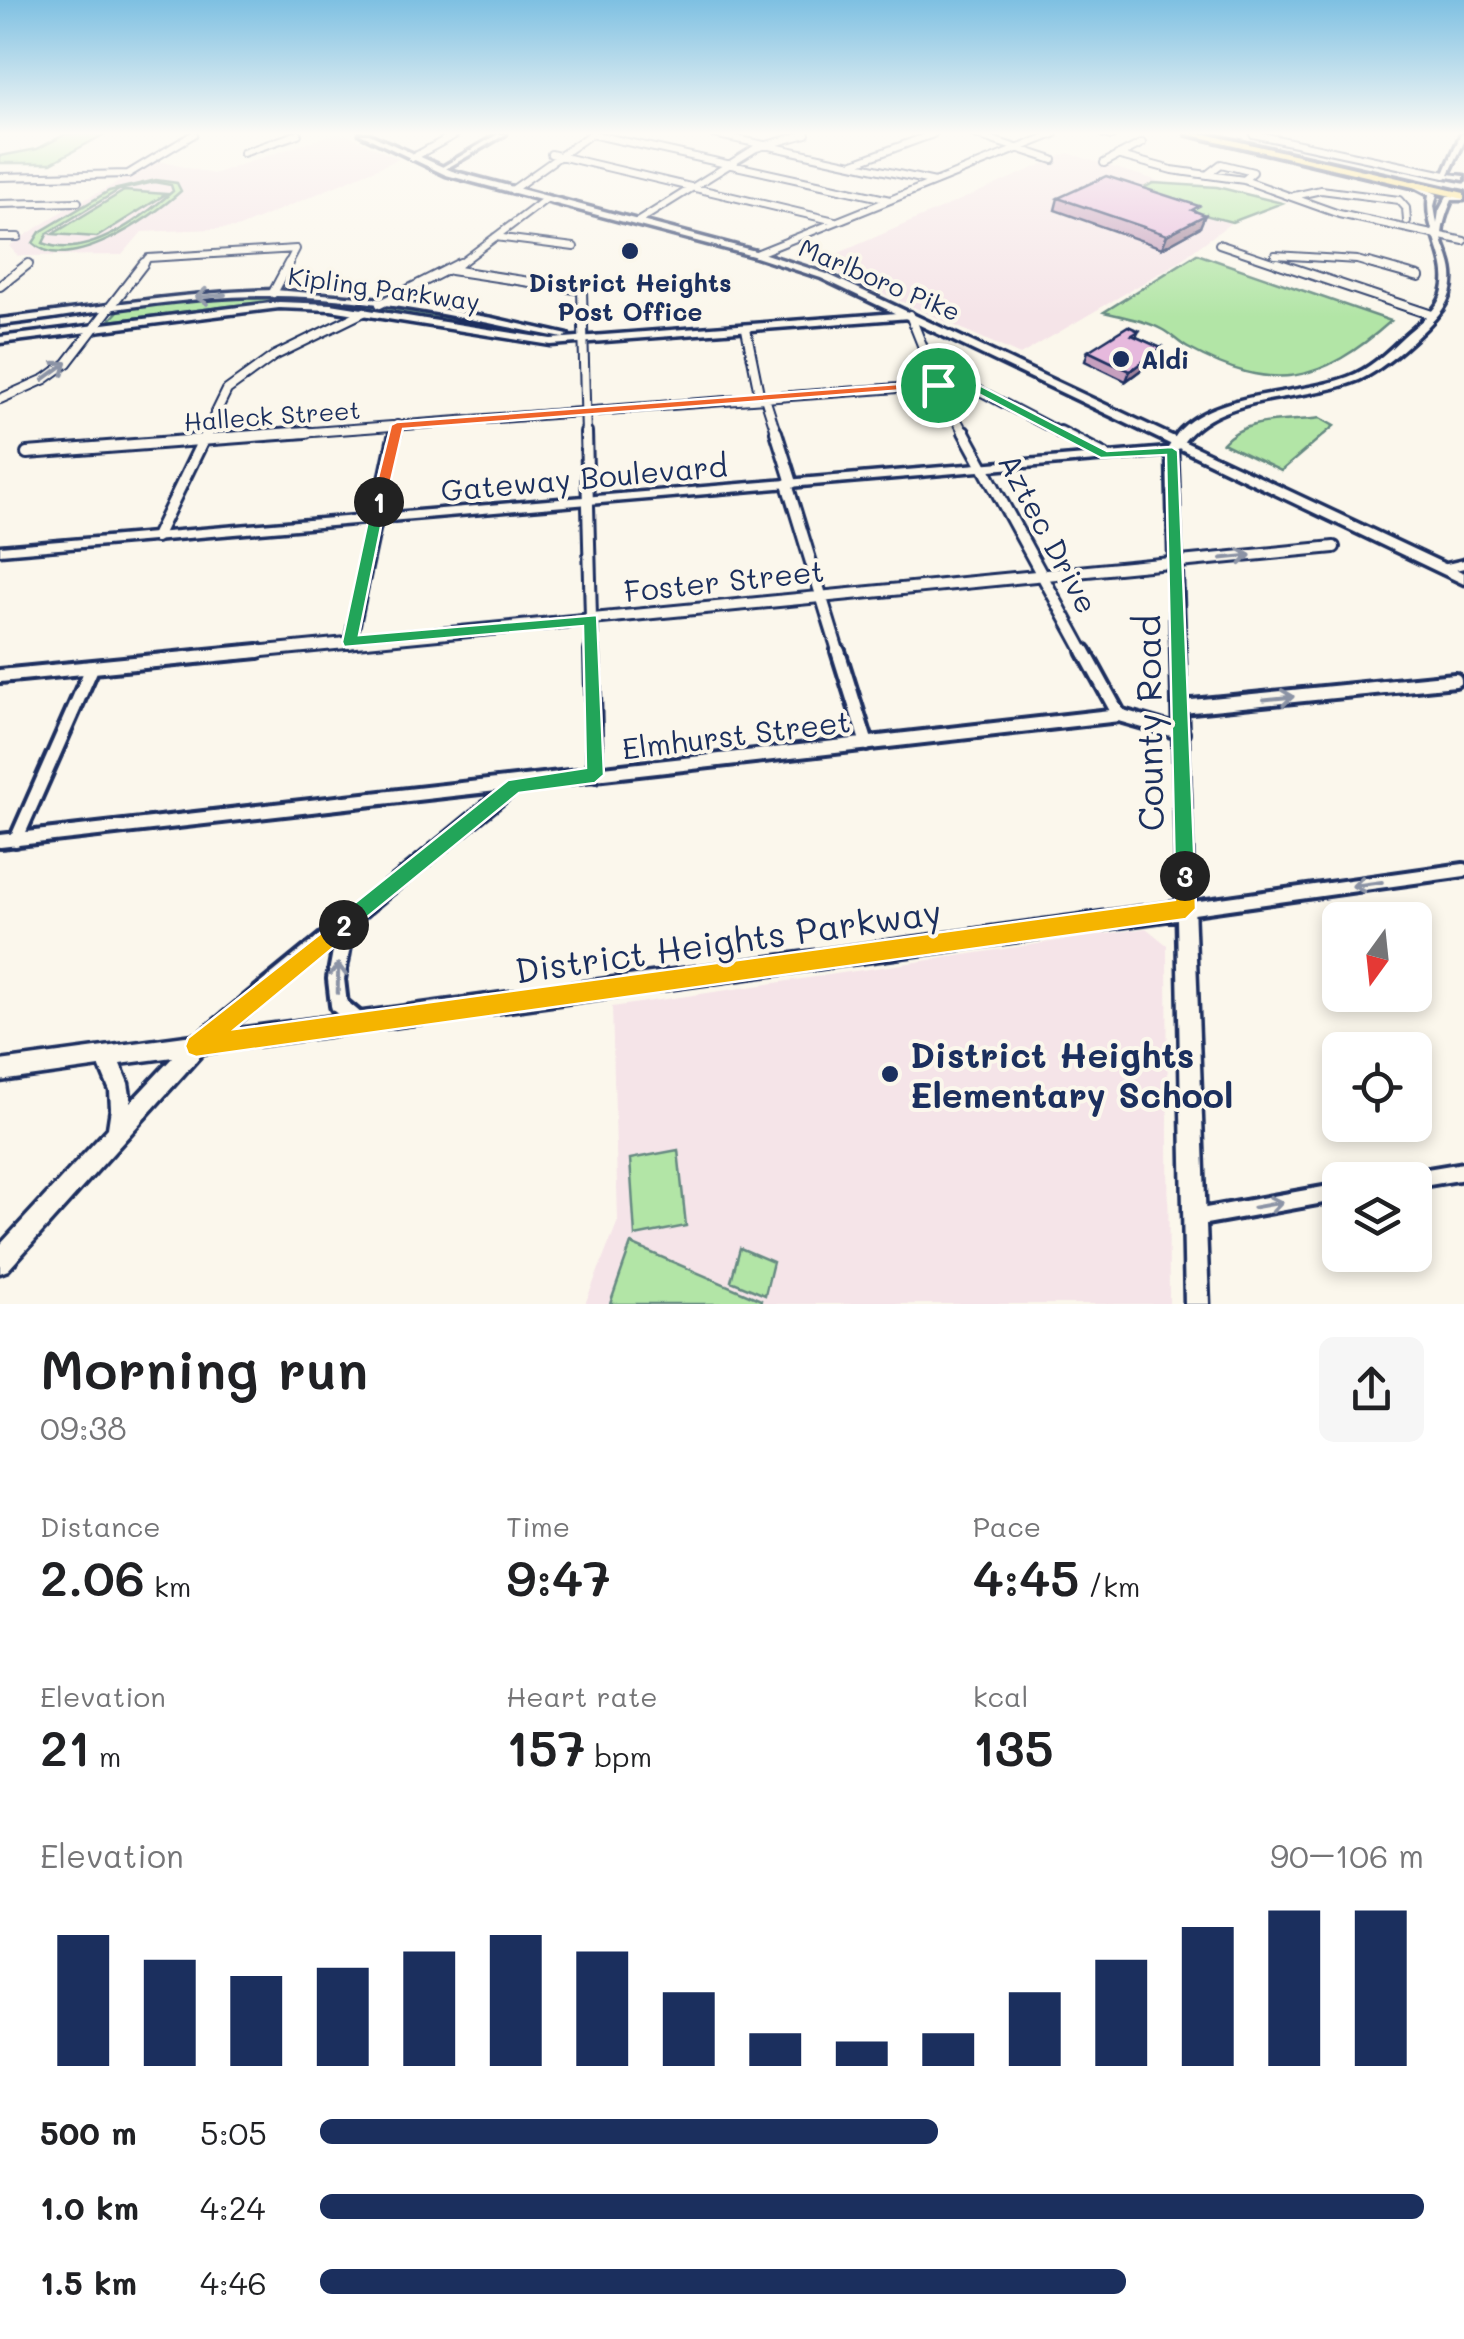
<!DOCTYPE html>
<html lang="en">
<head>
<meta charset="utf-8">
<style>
  :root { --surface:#fff; --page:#f6f6f6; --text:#202124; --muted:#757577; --accent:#1b2f5e }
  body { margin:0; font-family:Mali,sans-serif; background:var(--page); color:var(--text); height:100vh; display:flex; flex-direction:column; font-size:38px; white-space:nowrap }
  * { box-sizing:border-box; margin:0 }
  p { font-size:32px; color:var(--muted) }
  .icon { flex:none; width:55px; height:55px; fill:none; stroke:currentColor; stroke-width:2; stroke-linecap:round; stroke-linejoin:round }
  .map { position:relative; height:1304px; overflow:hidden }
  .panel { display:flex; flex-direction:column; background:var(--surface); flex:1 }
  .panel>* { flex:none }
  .needle { width:65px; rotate:195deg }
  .tools { position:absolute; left:1322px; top:902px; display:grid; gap:20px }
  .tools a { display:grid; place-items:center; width:110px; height:110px; border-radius:15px; background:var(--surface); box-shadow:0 5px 15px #0003; font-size:50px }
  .pin { position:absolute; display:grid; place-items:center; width:85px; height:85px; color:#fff; margin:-42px; border:5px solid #fff; border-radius:50%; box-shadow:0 2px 10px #0007 }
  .km { position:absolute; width:50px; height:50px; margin:-25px; border-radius:50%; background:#222; color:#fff; font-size:28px; line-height:50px; text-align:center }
  .round { display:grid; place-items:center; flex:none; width:105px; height:105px; border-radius:15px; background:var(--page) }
  .summary { display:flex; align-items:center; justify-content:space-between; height:170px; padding:0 40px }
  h1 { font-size:55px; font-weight:600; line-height:75px }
  .stats { display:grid; grid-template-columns:repeat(3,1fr); gap:15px; height:170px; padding:10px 40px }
  .stats div { display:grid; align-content:center }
  .stats b { font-size:50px; font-weight:600 }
  .stats small { font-size:28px; font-weight:400 }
  .stats p { font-size:28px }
  .chart { height:280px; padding:20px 40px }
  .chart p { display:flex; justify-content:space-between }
  .chart svg { width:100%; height:180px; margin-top:10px; stroke:var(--accent); stroke-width:6 }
  ul { padding:0 40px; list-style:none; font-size:32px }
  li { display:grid; grid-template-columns:160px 120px 1fr; align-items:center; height:75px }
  li i { height:25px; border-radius:12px; background:var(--accent) }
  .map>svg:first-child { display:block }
</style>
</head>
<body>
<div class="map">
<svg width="1464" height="1304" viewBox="0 0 1464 1304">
  <rect width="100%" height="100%" fill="#fbf7ec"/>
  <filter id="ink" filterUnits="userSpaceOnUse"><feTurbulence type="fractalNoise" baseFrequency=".01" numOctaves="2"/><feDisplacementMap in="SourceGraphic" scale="20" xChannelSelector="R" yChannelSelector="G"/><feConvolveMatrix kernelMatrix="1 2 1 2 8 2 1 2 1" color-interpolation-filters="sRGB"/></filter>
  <g filter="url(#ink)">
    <!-- built -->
    <path fill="#f5e4e8" d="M 333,134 L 345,134 L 399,159 L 237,228 L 142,232 L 122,255 L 18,256 L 9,246 L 61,212 L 159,161 L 213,174 Z
      M 1068,153 L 1168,184 L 1153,183 L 1177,208 L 1232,222 L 1177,263 L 1020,355 L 816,263 Z
      M 1146,928 L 1167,945 L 1169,1304 L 585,1304 L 618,1221 L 612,1007 Z"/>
    <!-- green -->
    <path fill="#b2e5a6" stroke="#668a82" stroke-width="2.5" fill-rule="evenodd" d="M 66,134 L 105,134 L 51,163 L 0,163 L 0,156 L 37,149 Z
      M 156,180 L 177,183 L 181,191 C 149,220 67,275 33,243 L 40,232 L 109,191 ZM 154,182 L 171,185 L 173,191 C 142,218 86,261 43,243 L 48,233 L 119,190 Z
      M 1153,183 L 1217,187 L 1282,203 L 1232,222 L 1177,208 L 1137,192 Z
      M 124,191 L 166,194 L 97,237 L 53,234 Z
      M 1197,254 L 1391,321 C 1320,384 1273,394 1188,348 C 1179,343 1172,335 1163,330 C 1145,320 1123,317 1104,312 Z
      M 238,295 L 322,297 L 565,338 L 535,338 L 314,302 L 245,304 L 109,321 L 120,309 Z
      M 1320,418 L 1334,426 L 1281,471 L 1223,443 C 1247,416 1288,423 1320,418 Z
      M 678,1150 L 686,1226 L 635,1236 L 630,1159 Z
      M 631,1244 L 761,1300 L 760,1304 L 610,1304 Z
      M 740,1248 L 773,1262 L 765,1295 L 731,1281 Z"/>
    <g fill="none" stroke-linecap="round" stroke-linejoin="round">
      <defs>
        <path id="minor-far4" d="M 591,134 L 890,200
          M 714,134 L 935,182
          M 974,134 L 1053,160
          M 1104,134 L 1111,136
          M 1253,134 L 1445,175
          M 243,153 L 298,134
          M 551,154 L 835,221
          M 1117,155 L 1172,170 L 1244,180 L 1339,214 L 1464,241
          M 412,158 L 456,134
          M 854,163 L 933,134
          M 1104,163 L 1142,143
          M 1208,174 L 1221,164 L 1253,172 L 1244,180
          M 0,177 L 128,174 L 194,134
          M 512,190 L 591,134
          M 1294,196 L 1321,190 L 1399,200 L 1406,208 L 1407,221
          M 0,204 L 78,202
          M 637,222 L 756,148 L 806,134
          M 0,237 L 18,237
          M 495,237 L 574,247
          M 1219,244 L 1284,266
          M 756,254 L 1054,134
          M 1275,255 L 1357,260 L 1378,266
          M 142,266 L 148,258 L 296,249 L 287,266
          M 457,266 L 546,199"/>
        <path id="minor-far3" d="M 1277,263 L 1432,315
          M 1369,263 L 1419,277
          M 451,270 L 582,290 L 586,435
          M 0,286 L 28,264
          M 273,293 L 289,263
          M 380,304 L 460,263
          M 910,315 L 938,385 L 965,435
          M 746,329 L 760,398
          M 931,370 L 947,374 L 1065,435
          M 765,398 L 777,435
          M 0,399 L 45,379 L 67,363 L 144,263
          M 205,435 L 227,390 L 274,356 L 364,312
          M 273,435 L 938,385
          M 395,435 L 397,425"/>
        <path id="minor-far2" d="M 586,432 L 592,654
          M 776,432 L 792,483
          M 964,432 L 1085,654
          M 1060,432 L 1105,455
          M 27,453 L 306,432
          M 787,484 L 839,654
          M 156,537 L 207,432
          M 350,643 L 395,432
          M 232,654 L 1334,547"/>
        <path id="minor-far1" d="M 592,651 L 595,775
          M 838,651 L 867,744
          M 1084,651 L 1119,715 L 1182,733
          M 0,676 L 258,651
          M 1182,707 L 1455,680
          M 16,840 L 92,668
          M 0,841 L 1119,715
          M 1186,909 L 1464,870
          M 329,937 L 515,785
          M 344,937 L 346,924"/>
        <path id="minor" d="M 344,935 L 336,979 L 339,1005 L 358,1021
          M 205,1039 L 332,935
          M 1410,1180 L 1464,1171
          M 1195,1218 L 1340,1192"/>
        <path id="tertiary" d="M 498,134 L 506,134 L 442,171 L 437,170 Z
          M 1461,134 L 1464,134 L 1464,142 L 1449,174 L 1464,176 L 1464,180 L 1443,176 Z
          M 1414,183 L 1437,194 L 1434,206 L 1437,224 L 1439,211 L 1447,196 L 1464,196 L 1464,200 L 1452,200 C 1447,211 1442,225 1442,237 C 1442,243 1447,252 1449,259 C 1455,277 1453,294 1442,310 C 1426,331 1383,370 1359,380 C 1301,404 1214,390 1177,451 L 1209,1304 L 1185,1304 L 1177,919 L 203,1053 L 8,1270 L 0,1273 L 0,1245 L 108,1128 L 111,1108 L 110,1091 L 100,1067 L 0,1081 L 0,1061 L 1177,902 L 1167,455 L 0,554 L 0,546 L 1168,448 C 1172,442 1176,434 1181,429 C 1222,390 1297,396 1348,377 C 1370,369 1386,353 1403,337 C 1415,326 1433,314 1440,299 C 1456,264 1422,231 1429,195 L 1412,186 ZM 173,1057 L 131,1102 L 128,1083 L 120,1064 Z
          M 275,290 L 383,299 L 492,318 L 568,335 L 563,338 C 468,319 372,297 275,296 C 183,295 91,314 0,325 L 0,319 C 92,308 182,292 275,290 Z
          M 279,302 L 331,304 L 551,339 L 910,312 L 914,315 L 910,318 L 551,345 L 331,310 L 279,308 L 0,343 L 0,337 Z
          M 1464,560 L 1464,568 L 1442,573 L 1436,569 L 1438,566 Z"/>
        <path id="secondary" d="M 360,134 L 369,134 L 452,171 L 759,252 L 827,274 L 1464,573 L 1464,584 L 821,278 L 753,256 L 446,175 Z"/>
        <path id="trunk" d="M 1187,134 L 1205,134 L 1464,193 L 1464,199 Z"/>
      </defs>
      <!-- minor-far4 casing -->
      <use href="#minor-far4" stroke="#1b2f5e" stroke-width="10"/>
      <!-- minor-far3 casing -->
      <use href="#minor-far3" stroke="#1b2f5e" stroke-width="12"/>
      <!-- minor-far2 casing -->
      <use href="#minor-far2" stroke="#1b2f5e" stroke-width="16"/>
      <!-- minor-far1 casing -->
      <use href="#minor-far1" stroke="#1b2f5e" stroke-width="20"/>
      <!-- minor casing -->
      <use href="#minor" stroke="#1b2f5e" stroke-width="24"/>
      <!-- tertiary casing -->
      <use href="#tertiary" stroke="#1b2f5e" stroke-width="7"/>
      <!-- secondary casing -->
      <use href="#secondary" stroke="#1b2f5e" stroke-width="7"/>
      <!-- trunk casing -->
      <use href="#trunk" stroke="#1b2f5e" stroke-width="8"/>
      <!-- minor-far4 -->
      <use href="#minor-far4" stroke="#fbf7ec" stroke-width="6"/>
      <!-- minor-far3 -->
      <use href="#minor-far3" stroke="#fbf7ec" stroke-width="8"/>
      <!-- minor-far2 -->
      <use href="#minor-far2" stroke="#fbf7ec" stroke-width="10"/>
      <!-- minor-far1 -->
      <use href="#minor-far1" stroke="#fbf7ec" stroke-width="12"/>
      <!-- minor -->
      <use href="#minor" stroke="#fbf7ec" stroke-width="16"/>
      <!-- tertiary -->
      <use href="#tertiary" fill="#fbf7ec" fill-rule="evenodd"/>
      <!-- secondary -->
      <use href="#secondary" fill="#fbf7ec" fill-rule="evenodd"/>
      <!-- trunk -->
      <use href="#trunk" fill="#fce080" fill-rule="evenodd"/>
    </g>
    <!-- wall -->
    <path fill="#c69fbe" stroke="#1b2f5e" stroke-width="2.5" d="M 1058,198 L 1196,212 L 1200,227 L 1162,248 L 1055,210 Z
      M 1139,331 L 1136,337 L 1161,348 L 1157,358 L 1126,381 L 1085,361 L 1088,351 Z"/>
    <!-- shaded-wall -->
    <path fill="#a1829b" stroke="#1b2f5e" stroke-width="2.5" d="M 1205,215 L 1200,227 L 1162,248 L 1167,235 Z
      M 1161,348 L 1157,358 L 1126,381 L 1130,371 Z"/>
    <!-- building -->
    <path fill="#e6b9dd" stroke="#1b2f5e" stroke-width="2.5" d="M 1106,176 L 1199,206 L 1192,210 L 1205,215 L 1167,235 L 1058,198 Z
      M 1128,326 L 1139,331 L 1132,335 L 1161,348 L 1130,371 L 1088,351 Z"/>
    <!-- one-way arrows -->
    <defs><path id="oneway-shaft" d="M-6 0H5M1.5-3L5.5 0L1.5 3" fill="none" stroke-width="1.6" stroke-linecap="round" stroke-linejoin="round" transform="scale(2.5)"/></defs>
    <g stroke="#8b93a5">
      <use href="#oneway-shaft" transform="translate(210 296) rotate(175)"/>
      <use href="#oneway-shaft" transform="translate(55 371) rotate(-36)"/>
      <use href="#oneway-shaft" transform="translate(1236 557) rotate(-6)"/>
      <use href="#oneway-shaft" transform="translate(1279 698) rotate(-6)"/>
      <use href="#oneway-shaft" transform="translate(1367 884) rotate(172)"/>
      <use href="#oneway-shaft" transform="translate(338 978) rotate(-89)"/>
      <use href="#oneway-shaft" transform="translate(1268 1205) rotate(-10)"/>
    </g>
  </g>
  <!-- sky -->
  <linearGradient id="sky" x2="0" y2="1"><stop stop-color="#7ec0e2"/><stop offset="0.42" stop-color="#fdfbf6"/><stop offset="1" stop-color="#fdfbf6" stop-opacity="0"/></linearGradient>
  <rect width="1464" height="317" fill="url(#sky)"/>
  <!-- split-1 -->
  <path fill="#f0652b" stroke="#fff" stroke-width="2.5" d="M 938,381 L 943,387 L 403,429 L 386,502 L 379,507 L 372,502 L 391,425 L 397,422 Z"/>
  <!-- split-2 -->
  <path fill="#22a559" stroke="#fff" stroke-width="2.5" d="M 379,498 L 386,502 L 359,635 L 597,615 L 604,775 L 595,783 L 519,793 L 344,936 L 336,933 L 333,925 L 336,918 L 508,780 L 586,768 L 583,626 L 344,647 L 342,642 L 372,502 Z"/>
  <!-- split-3 -->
  <path fill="#f5b400" stroke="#fff" stroke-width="2.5" d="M 1185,866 L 1195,876 L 1196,909 L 1186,919 L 196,1057 L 188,1054 L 185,1046 L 188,1038 L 344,915 L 351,918 L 354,925 L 351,933 L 235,1029 L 1175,900 L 1175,876 Z"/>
  <!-- split-4 -->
  <path fill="#22a559" stroke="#fff" stroke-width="2.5" d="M 931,367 L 952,371 L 1107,451 L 1172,447 L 1178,451 L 1195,876 L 1192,882 L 1185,885 L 1175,876 L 1166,455 L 1101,458 L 944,376 L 939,375 L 943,387 L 934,387 L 925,370 Z"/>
  <!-- markers -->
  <g fill="#1b2f5e" stroke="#fbf7ec" stroke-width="4">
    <circle cx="630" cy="251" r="10"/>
    <circle cx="1121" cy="359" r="10"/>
    <circle cx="890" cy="1074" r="10"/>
  </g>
  <g text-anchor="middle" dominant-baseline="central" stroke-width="8" stroke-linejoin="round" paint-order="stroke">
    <!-- far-street labels -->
    <g font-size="25" fill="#1b2f5e" stroke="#fbf7ec">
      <text transform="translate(880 279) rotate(23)">Marlboro Pike</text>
      <text transform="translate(384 288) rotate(8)">Kipling Parkway</text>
      <text transform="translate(272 415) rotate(-4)">Halleck Street</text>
    </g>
    <!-- far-poi labels -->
    <g font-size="25" font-weight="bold" fill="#1b2f5e" stroke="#fbf7ec">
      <text x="630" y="282">District Heights<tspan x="630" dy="29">Post Office</tspan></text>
      <text x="1141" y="359" text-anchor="start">Aldi</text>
    </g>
    <!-- street labels -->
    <g font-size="30" fill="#1b2f5e" stroke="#fbf7ec">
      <text transform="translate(584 477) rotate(-5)">Gateway Boulevard</text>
      <text transform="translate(1049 533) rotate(62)">Aztec Drive</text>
      <text transform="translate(724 580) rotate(-6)">Foster Street</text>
      <text transform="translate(736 734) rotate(-7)">Elmhurst Street</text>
    </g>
    <!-- near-street labels -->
    <g font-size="35" fill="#1b2f5e" stroke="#fbf7ec">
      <text transform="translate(1148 723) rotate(-91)">County Road</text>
      <text transform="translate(728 940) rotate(-8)">District Heights Parkway</text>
    </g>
    <!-- near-poi labels -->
    <g font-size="35" font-weight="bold" fill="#1b2f5e" stroke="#fbf7ec" text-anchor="start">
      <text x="910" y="1054">District Heights<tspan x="910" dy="40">Elementary School</tspan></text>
    </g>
  </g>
</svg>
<div class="tools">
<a><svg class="needle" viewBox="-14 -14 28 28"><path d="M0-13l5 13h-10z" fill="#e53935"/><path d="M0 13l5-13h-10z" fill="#757577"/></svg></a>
<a><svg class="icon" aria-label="locate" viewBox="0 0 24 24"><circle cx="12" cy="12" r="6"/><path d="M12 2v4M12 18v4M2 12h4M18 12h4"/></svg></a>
<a><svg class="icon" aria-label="layers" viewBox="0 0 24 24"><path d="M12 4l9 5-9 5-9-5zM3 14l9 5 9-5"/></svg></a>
</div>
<div class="pin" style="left:938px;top:385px;background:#1e9e55"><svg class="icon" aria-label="arrive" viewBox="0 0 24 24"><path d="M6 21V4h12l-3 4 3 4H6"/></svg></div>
<b class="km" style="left:379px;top:502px">1</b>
<b class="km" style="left:344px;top:925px">2</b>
<b class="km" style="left:1185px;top:876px">3</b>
</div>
<section class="panel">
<div class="summary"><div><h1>Morning run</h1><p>09:38</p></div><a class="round"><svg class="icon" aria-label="share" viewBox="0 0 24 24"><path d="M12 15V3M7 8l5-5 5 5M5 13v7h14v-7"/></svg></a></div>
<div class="stats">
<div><p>Distance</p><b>2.06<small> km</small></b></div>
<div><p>Time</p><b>9:47</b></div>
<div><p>Pace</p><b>4:45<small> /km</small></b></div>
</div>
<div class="stats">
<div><p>Elevation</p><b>21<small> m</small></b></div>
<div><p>Heart rate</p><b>157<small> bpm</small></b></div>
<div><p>kcal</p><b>135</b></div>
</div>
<div class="chart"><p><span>Elevation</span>90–106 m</p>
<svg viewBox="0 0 160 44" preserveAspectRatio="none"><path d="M5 44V12M15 44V18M25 44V22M35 44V20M45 44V16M55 44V12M65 44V16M75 44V26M85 44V36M95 44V38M105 44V36M115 44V26M125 44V18M135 44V10M145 44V6M155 44V6"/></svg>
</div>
<ul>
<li><b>500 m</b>5:05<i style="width:56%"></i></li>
<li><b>1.0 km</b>4:24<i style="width:100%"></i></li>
<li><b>1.5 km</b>4:46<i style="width:73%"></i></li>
</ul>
</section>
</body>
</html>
